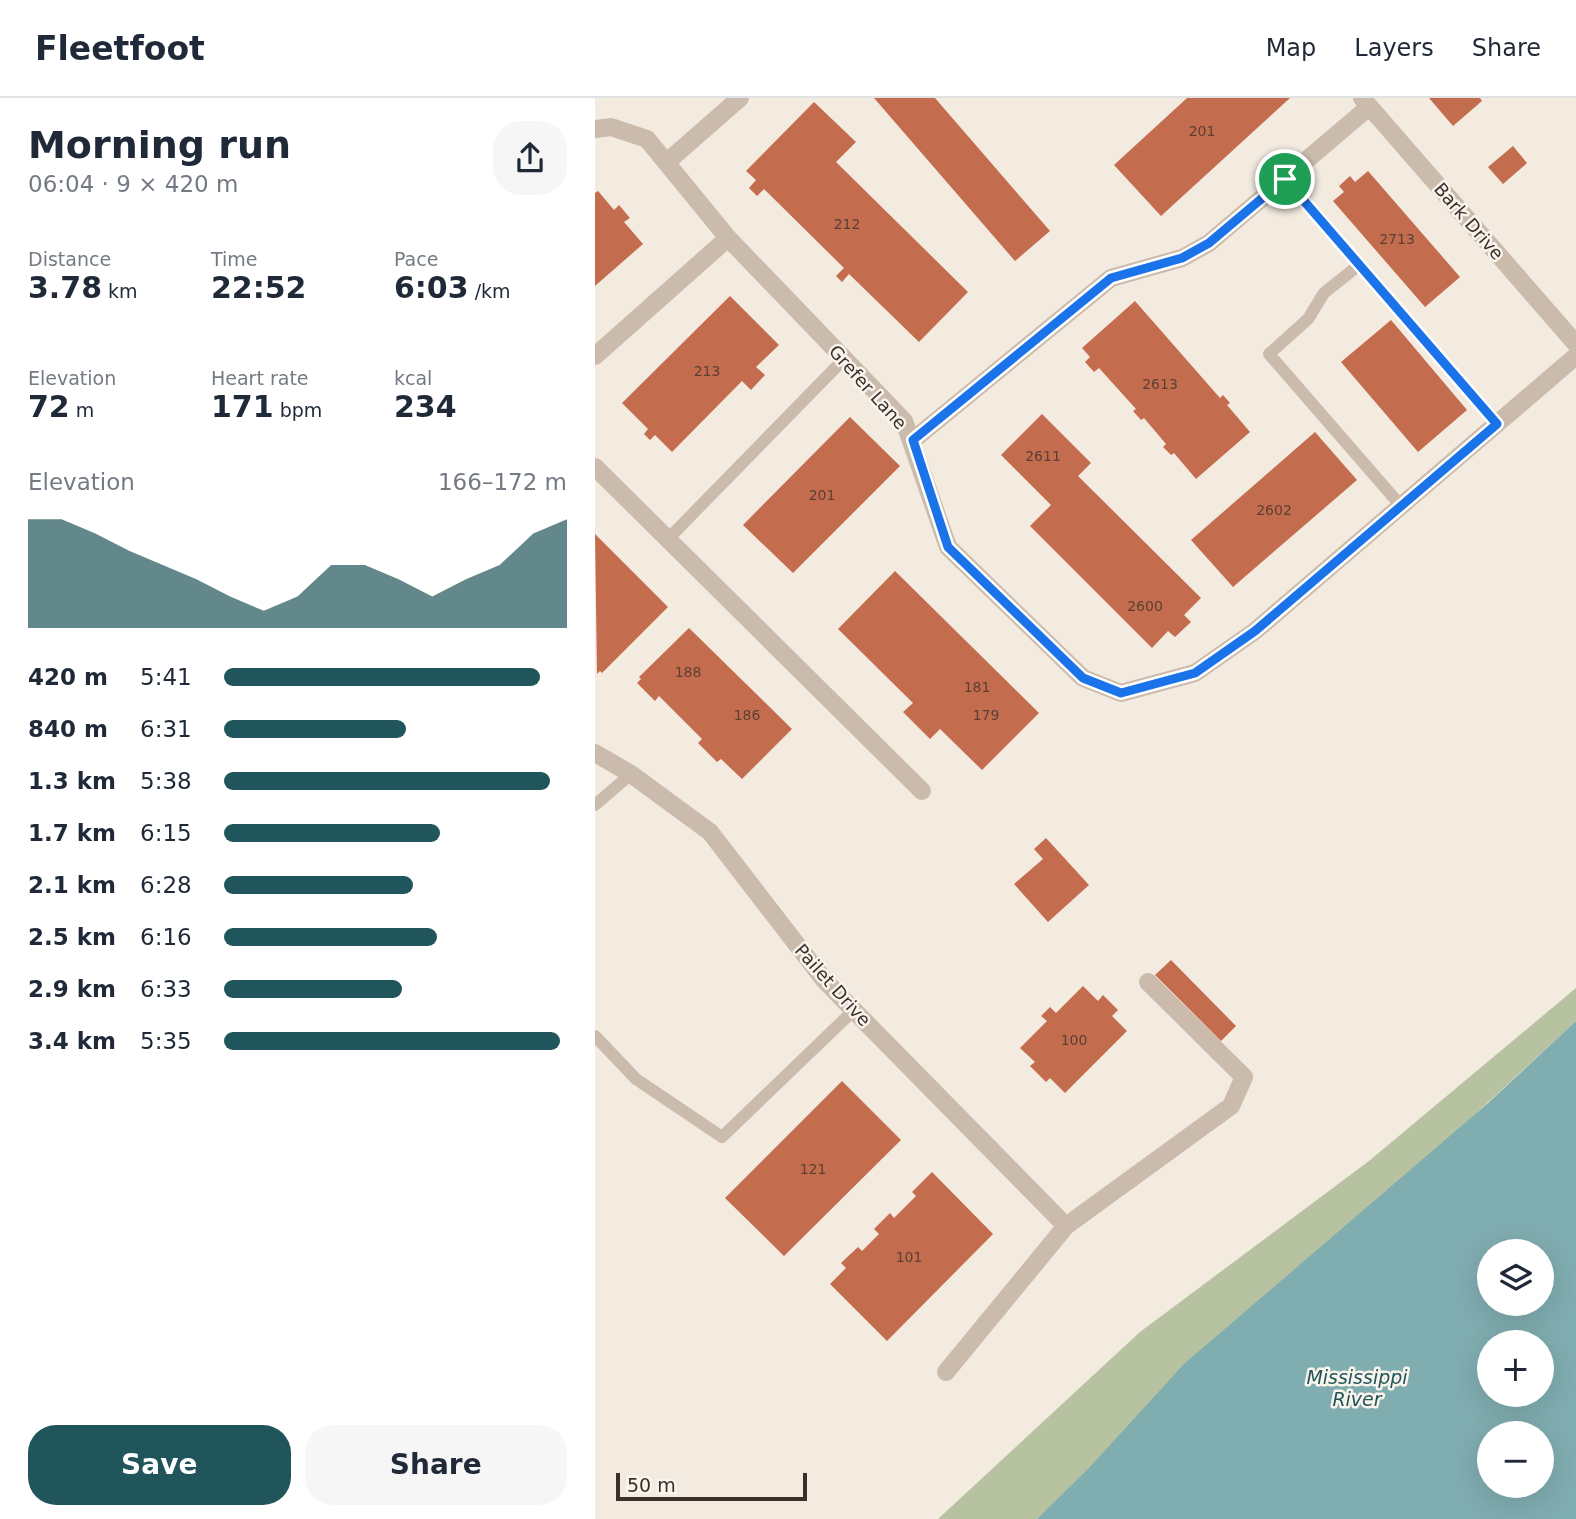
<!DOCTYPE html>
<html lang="en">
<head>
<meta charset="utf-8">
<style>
  :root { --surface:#fff; --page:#f6f6f7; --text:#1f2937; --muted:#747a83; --line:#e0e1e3; --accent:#20565b }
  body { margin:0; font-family:"DejaVu Sans",sans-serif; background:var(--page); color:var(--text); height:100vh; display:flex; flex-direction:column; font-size:26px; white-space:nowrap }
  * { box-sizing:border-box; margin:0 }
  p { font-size:23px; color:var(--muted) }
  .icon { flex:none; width:38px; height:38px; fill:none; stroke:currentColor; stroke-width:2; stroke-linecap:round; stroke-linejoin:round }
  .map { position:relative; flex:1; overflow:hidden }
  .side { display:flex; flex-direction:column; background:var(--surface); width:595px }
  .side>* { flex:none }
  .controls { position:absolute; left:882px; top:1141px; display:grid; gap:14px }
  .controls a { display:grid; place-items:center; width:77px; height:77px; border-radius:50%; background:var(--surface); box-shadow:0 7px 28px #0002; font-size:35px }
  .scale { position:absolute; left:21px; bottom:18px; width:191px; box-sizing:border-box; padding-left:7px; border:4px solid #3a302b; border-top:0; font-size:19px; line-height:24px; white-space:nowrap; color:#3a302b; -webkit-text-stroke:5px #faf4ed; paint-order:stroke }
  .pin { position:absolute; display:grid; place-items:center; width:60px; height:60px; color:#fff; margin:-30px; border:4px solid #fff; border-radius:50%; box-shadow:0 2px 7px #0007 }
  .round { display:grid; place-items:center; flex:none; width:74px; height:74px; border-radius:28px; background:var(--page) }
  .head { display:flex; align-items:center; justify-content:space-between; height:119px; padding:0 28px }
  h1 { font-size:38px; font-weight:700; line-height:52px }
  .stats { display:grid; grid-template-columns:repeat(3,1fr); gap:10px; height:119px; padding:7px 28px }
  .stats div { display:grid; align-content:center }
  .stats b { font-size:30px; font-weight:700 }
  .stats small { font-size:19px; font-weight:400 }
  .stats p { font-size:19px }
  .chart { height:196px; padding:14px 28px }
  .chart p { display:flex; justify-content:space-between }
  .chart svg { width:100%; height:126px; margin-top:7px; fill:var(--accent); opacity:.7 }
  .cta { display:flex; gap:14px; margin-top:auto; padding:14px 28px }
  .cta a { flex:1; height:80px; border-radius:28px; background:var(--accent); color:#fff; font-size:28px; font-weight:700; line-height:80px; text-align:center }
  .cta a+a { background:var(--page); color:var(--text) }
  ul { padding:0 28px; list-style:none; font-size:23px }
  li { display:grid; grid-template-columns:112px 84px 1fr; align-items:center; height:52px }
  li i { height:18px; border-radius:9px; background:var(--accent) }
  header { display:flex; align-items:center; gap:42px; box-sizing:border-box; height:98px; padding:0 35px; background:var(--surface); border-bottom:2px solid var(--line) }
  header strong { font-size:33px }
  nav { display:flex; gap:38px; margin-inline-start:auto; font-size:24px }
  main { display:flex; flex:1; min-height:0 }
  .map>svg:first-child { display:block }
</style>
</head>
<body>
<header>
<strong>Fleetfoot</strong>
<nav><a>Map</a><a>Layers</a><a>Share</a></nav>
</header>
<main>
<section class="side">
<div class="head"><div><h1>Morning run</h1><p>06:04 · 9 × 420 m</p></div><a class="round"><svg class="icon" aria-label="share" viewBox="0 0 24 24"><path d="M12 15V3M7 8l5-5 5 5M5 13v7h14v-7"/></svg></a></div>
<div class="stats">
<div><p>Distance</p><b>3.78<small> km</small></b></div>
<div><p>Time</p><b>22:52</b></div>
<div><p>Pace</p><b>6:03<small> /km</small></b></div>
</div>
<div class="stats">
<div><p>Elevation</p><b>72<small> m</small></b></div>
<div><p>Heart rate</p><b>171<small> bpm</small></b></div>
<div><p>kcal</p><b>234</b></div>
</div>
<div class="chart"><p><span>Elevation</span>166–172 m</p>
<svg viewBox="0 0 160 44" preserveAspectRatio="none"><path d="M0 44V6L10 6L20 11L30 17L40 22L50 27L60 33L70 38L80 33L90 22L100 22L110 27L120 33L130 27L140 22L150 11L160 6V44z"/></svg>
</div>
<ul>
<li><b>420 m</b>5:41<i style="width:92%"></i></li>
<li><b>840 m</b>6:31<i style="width:53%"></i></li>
<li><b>1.3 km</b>5:38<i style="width:95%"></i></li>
<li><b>1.7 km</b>6:15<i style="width:63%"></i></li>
<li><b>2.1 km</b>6:28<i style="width:55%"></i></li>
<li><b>2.5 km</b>6:16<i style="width:62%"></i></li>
<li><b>2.9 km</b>6:33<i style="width:52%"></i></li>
<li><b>3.4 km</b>5:35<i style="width:98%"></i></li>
</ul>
<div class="cta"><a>Save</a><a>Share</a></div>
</section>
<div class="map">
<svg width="981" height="1421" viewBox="0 0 981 1421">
  <rect width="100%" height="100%" fill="#f3eae0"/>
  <!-- green -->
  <path fill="#b6c2a0" d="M 981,890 L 981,923 L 442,1421 L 343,1421 L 545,1234 L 774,1063 Z"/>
  <!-- water -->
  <path fill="#80adb0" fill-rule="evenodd" d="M 981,923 L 981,1421 L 442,1421 L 493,1371 L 589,1266 L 892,1006 ZM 894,1153 L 947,1153 L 947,1206 L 894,1206 ZM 894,1244 L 947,1244 L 947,1297 L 894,1297 ZM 894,1335 L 947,1335 L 947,1388 L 894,1388 Z"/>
  <!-- building -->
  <path fill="#c46c4e" d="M 279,0 L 340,0 L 455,133 L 420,163 Z
    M 592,0 L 695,0 L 566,118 L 519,67 Z
    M 834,0 L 885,0 L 887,3 L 858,28 Z
    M 219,4 L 261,44 L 241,64 L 373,194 L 324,244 L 254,176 L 247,184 L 241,178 L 249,170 L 169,91 L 162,98 L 154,90 L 161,82 L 151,73 Z
    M 918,48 L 932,65 L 908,86 L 893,69 Z
    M 773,73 L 865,179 L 830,209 L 738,103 L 749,94 L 744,88 L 755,78 L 760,84 Z
    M 3,93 L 19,112 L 24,107 L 35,120 L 29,124 L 48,146 L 0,188 L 0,95 Z
    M 135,198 L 184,247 L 161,269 L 170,277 L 156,292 L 147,283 L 77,354 L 60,337 L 55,342 L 49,336 L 53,331 L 27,305 Z
    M 540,203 L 625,300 L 628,297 L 635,305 L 632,307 L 655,334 L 601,381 L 579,355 L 576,357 L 568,349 L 571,346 L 549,320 L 546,322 L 538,313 L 541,311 L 504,270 L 499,274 L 490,264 L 495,259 L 487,250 Z
    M 796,222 L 872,312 L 823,354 L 746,264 Z
    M 447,316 L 496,365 L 483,378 L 606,500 L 589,517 L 596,524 L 580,539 L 573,533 L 557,550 L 435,428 L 456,407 L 406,357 Z
    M 255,319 L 305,368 L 198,475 L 148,427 Z
    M 720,334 L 762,382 L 638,489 L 596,442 Z
    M 0,436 L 73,509 L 7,575 L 5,573 L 2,576 Z
    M 300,473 L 444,615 L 387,672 L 345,631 L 335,641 L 308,614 L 318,605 L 243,531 Z
    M 94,530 L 197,631 L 147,681 L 126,661 L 122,664 L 103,645 L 107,641 L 64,598 L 60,603 L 42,585 L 46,581 L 44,579 Z
    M 451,740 L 494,787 L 453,824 L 419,786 L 448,761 L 439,751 Z
    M 576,862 L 641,928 L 626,943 L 560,877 Z
    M 488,888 L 503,903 L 508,897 L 523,912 L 517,918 L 532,933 L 470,995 L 455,980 L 451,984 L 435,968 L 440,964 L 425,950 L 452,923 L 446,918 L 455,909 L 461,915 Z
    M 247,983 L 306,1042 L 189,1158 L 130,1100 Z
    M 337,1074 L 398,1136 L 292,1243 L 235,1186 L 251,1170 L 246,1165 L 263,1149 L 267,1153 L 284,1136 L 279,1131 L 295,1115 L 299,1120 L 321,1098 L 317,1094 Z"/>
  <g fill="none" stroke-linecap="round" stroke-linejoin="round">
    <!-- service -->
    <path stroke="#cbbbac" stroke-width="12" d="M 690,81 L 902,326
      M 764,167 L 729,195 L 713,221 L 674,256 L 806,408
      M 73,441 L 249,261
      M 0,707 L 36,676
      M 0,938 L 41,981 L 127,1039 L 259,912"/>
    <!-- minor -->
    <path stroke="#cbbbac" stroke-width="18" d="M 767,0 L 981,246
      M 0,31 L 16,29 L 52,41 L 133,140 L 309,323 L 353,449 L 488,580 L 526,595 L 600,575 L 660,533 L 981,258
      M 72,64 L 145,0
      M 0,258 L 133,140
      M 318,342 L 516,180 L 587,160 L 614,145 L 774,9
      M 0,369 L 327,693
      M 0,655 L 36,676 L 115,734 L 230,883 L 471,1128
      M 351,1274 L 471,1128 L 636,1008 L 649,979 L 553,884"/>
  </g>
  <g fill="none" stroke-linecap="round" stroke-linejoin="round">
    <defs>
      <path id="route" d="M 690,81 L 902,326 L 660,533 L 600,575 L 526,595 L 488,580 L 353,449 L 318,342 L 516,180 L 587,160 L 614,145 Z"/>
    </defs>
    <!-- route casing -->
    <use href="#route" stroke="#fff" stroke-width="14"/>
    <!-- route -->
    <use href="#route" stroke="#1a73e8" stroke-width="9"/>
  </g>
  <g text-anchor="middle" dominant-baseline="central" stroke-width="5" stroke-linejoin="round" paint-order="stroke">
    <!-- number labels -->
    <g font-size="14" fill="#5c3f34">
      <text x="607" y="33">201</text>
      <text x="252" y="126">212</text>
      <text x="802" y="141">2713</text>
      <text x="112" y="273">213</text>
      <text x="565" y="286">2613</text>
      <text x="448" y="358">2611</text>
      <text x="227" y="397">201</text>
      <text x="679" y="412">2602</text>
      <text x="550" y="508">2600</text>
      <text x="93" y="574">188</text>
      <text x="382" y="589">181</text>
      <text x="152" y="617">186</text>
      <text x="391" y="617">179</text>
      <text x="479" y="942">100</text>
      <text x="218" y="1071">121</text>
      <text x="314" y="1159">101</text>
    </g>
    <!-- street labels -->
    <g font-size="18" fill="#3a302b" stroke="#faf4ed">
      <text transform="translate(874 123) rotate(49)">Bark Drive</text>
      <text transform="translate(273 289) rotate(48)">Grefer Lane</text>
      <text transform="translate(238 887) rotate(48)">Pailet Drive</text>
    </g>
    <!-- water labels -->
    <g font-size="19" font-style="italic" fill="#20565b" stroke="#faf4ed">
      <text x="762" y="1279">Mississippi<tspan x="762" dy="22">River</tspan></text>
    </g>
  </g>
</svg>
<div class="controls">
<a><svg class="icon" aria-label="layers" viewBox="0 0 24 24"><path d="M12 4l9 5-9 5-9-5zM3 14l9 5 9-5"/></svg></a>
<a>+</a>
<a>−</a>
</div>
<div class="scale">50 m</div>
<div class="pin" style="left:690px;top:81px;background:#1e9e55"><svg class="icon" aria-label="arrive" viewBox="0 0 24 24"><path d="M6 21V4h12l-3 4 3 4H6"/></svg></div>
</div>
</main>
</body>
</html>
